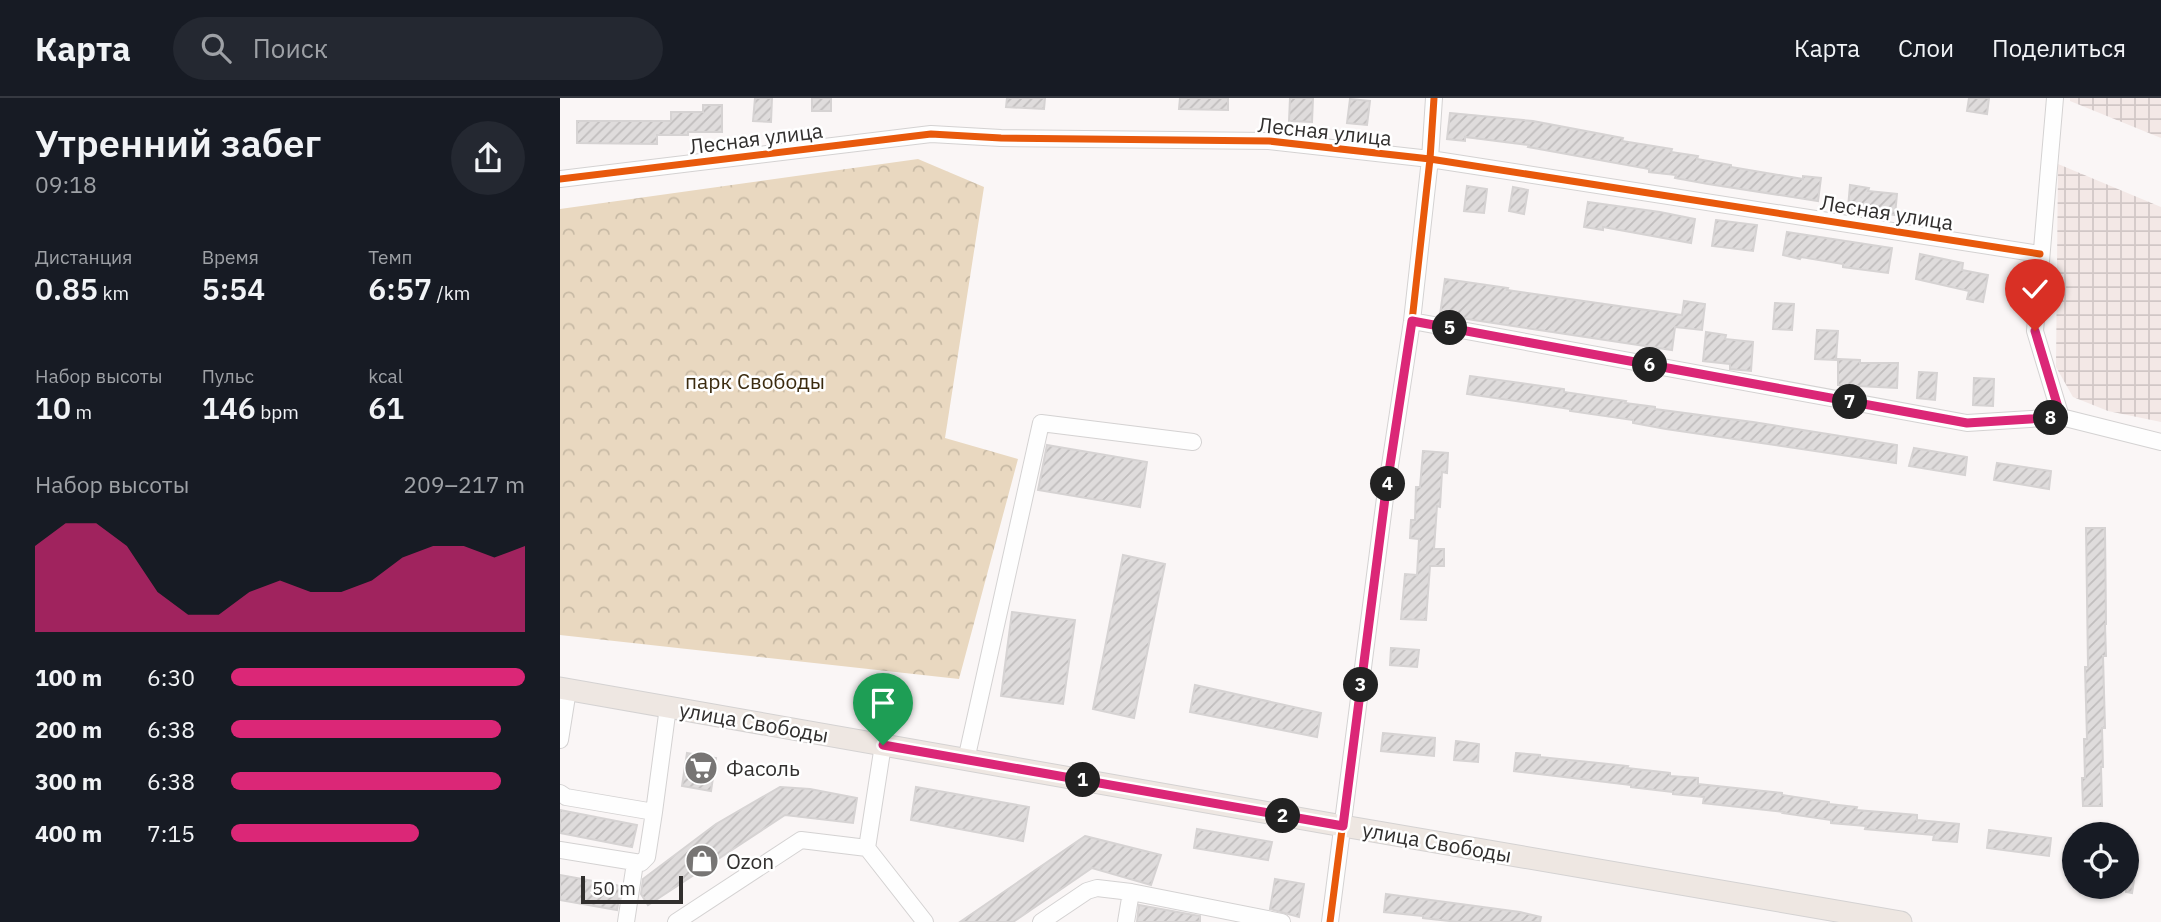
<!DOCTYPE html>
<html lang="ru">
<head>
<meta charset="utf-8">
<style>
  :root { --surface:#171b24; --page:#242831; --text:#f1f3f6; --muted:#9ea1a6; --line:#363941; --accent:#db2777 }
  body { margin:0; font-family:"IBM Plex Sans",sans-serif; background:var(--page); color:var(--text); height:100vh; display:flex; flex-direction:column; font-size:26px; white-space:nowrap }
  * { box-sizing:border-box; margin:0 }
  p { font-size:23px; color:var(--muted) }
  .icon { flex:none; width:38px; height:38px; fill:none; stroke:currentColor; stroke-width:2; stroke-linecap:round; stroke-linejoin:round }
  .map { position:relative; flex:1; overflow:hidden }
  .details { display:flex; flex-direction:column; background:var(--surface); width:560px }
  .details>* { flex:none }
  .fabs { position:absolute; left:1502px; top:724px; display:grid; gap:14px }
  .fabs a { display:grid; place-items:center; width:77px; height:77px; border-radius:50%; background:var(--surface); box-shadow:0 2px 5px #0004; font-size:35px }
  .scale { position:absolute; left:21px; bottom:18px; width:102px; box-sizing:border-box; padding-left:7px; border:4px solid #312f2e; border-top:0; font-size:19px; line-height:24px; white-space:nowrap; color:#312f2e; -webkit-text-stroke:5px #fff; paint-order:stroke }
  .pin { position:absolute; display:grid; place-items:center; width:60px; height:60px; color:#fff; margin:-72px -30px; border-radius:50% 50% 50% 0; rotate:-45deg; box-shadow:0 0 7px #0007 }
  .pin .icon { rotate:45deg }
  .km { position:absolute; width:35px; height:35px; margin:-18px; border-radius:50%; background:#222; color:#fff; font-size:19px; line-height:35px; text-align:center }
  .round { display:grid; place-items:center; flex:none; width:74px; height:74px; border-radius:37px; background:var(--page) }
  .headline { display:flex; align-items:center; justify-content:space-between; height:119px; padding:0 35px }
  h1 { font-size:38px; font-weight:600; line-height:52px }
  .metrics { display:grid; grid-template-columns:repeat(3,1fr); gap:10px; height:119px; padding:7px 35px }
  .metrics div { display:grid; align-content:center }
  .metrics b { font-size:30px; font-weight:600 }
  .metrics small { font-size:19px; font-weight:400 }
  .metrics p { font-size:19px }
  .chart { height:196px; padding:14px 35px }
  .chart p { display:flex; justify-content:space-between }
  .chart svg { width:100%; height:126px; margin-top:7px; fill:var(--accent); opacity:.7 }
  ul { padding:0 35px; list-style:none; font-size:23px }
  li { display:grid; grid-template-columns:112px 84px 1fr; align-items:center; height:52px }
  li i { height:18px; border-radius:9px; background:var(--accent) }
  header { display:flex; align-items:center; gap:42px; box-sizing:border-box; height:98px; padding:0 35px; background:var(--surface); border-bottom:2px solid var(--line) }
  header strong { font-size:33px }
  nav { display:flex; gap:38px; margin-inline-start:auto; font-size:24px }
  .search { width:490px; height:63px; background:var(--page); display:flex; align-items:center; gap:18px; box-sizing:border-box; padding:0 24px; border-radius:38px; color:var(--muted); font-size:26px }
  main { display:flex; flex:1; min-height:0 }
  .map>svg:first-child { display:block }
</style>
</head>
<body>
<header>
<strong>Карта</strong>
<div class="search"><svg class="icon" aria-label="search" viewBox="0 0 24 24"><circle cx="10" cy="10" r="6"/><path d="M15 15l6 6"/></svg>Поиск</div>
<nav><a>Карта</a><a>Слои</a><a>Поделиться</a></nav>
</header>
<main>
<section class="details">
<div class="headline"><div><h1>Утренний забег</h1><p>09:18</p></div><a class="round"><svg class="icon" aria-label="share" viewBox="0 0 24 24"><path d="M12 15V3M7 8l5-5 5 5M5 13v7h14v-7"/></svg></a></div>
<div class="metrics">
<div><p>Дистанция</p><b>0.85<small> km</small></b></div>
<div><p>Время</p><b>5:54</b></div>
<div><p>Темп</p><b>6:57<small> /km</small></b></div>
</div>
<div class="metrics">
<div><p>Набор высоты</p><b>10<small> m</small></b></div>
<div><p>Пульс</p><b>146<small> bpm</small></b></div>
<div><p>kcal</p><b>61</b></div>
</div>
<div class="chart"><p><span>Набор высоты</span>209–217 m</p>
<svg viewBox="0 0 160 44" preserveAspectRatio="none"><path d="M0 44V14L10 6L20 6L30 14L40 30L50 38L60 38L70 30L80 26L90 30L100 30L110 26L120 18L130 14L140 14L150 18L160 14V44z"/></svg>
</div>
<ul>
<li><b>100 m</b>6:30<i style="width:100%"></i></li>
<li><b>200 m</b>6:38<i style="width:92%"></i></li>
<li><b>300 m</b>6:38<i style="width:92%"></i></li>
<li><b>400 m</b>7:15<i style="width:64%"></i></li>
</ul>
</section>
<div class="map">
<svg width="1601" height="824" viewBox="0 0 1601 824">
  <defs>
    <pattern id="industrial-grid" width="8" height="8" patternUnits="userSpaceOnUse" patternTransform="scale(1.75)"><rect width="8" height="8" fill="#f3e8e6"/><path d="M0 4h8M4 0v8" fill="none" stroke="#d1c7c6"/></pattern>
    <pattern id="forest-crowns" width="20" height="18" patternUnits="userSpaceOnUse" patternTransform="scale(1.75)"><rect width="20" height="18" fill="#e9d8c0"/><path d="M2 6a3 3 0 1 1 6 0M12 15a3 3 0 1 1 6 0" fill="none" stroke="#c8baa5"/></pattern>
    <pattern id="building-hatch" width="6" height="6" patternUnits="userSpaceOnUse" patternTransform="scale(1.75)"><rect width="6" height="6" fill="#dfdcdc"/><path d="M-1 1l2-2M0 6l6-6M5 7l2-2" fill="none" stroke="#c0bdbd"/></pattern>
  </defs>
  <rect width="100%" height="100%" fill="#faf6f6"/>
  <!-- industrial -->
  <path fill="url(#industrial-grid)" d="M 1510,0 L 1601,0 L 1601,40 L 1510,3 Z
    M 1498,66 L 1601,109 L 1601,324 L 1548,313 L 1513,299 L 1496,269 Z"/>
  <!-- forest -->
  <path fill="url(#forest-crowns)" d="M 358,61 L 424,89 L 385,340 L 458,361 L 399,581 L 0,537 L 0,111 Z"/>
  <!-- building -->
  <path fill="url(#building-hatch)" stroke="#d6d3d3" stroke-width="2" d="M 195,0 L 212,0 L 211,24 L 193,23 Z
    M 252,0 L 271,0 L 271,13 L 252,13 Z
    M 447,0 L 485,0 L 484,11 L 446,9 Z
    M 620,0 L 668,0 L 668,12 L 619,11 Z
    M 730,0 L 753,0 L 752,24 L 729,23 Z
    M 1409,0 L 1429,0 L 1427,16 L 1407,13 Z
    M 790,1 L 810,3 L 807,27 L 787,25 Z
    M 143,7 L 162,7 L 162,34 L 128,34 L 128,37 L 97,37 L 97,46 L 17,45 L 17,23 L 111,23 L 111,14 L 143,14 Z
    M 890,15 L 973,23 L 1063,40 L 1062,43 L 1112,51 L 1111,54 L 1138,58 L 1137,61 L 1171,67 L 1171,69 L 1243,81 L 1243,78 L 1261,80 L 1258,103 L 1148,86 L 1115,80 L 1116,77 L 1089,74 L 1089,71 L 968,49 L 969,47 L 905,39 L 905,43 L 887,41 Z
    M 1290,87 L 1309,90 L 1308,93 L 1337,96 L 1335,117 L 1288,110 Z
    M 907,88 L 927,91 L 924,115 L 904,113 Z
    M 953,89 L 968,92 L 964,116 L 949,113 Z
    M 1028,104 L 1100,114 L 1135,121 L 1131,145 L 1043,129 L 1043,132 L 1024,129 Z
    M 1156,122 L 1197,127 L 1193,153 L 1152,148 Z
    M 1227,134 L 1332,150 L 1328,175 L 1283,169 L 1283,166 L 1241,159 L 1240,161 L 1223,157 Z
    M 1360,156 L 1403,165 L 1402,172 L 1428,177 L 1423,204 L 1407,201 L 1409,193 L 1356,181 Z
    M 885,181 L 948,190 L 947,192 L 1122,217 L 1124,203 L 1145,206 L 1142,232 L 1115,229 L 1112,252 L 880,217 Z
    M 1215,205 L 1234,206 L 1232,232 L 1213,231 Z
    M 1257,232 L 1278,233 L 1276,262 L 1255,261 Z
    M 1146,234 L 1166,237 L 1165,241 L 1193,244 L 1191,273 L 1170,271 L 1170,266 L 1143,263 Z
    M 1278,261 L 1300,262 L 1300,265 L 1338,265 L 1337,290 L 1278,287 Z
    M 1359,274 L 1377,275 L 1375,302 L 1357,300 Z
    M 910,278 L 1004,291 L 1004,294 L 1066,303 L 1065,305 L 1095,309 L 1095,311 L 1193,324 L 1337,347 L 1336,365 L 1106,331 L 1073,325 L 1073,322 L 1010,313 L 1010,311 L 907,296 Z
    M 1414,280 L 1434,281 L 1433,308 L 1413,307 Z
    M 487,347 L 587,364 L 580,409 L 478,392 Z
    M 1354,350 L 1407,359 L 1405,377 L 1349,368 Z
    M 863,353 L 888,355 L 887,375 L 882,374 L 880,409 L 877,408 L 874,451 L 884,451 L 884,468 L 870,468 L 866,522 L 841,521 L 845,476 L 857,477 L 859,441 L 850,440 L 851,422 L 855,422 L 856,389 L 860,389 Z
    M 1437,365 L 1491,373 L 1489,391 L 1434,382 Z
    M 1526,430 L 1545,430 L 1546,526 L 1545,526 L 1546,558 L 1543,558 L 1545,630 L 1542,630 L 1543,669 L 1541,669 L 1542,708 L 1523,708 L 1522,680 L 1525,680 L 1524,641 L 1527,641 L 1525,569 L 1528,569 Z
    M 563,457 L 605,466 L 574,620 L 533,611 Z
    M 452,514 L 515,522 L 503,606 L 441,598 Z
    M 831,550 L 859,552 L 857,569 L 830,567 Z
    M 635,587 L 761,615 L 757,639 L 630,614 Z
    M 823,635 L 875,640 L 874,658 L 821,653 Z
    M 896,643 L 919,646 L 918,664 L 894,662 Z
    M 127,655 L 156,660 L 151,693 L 122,688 Z
    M 956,655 L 980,657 L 980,659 L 1068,668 L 1067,670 L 1110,675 L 1110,678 L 1138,680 L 1138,686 L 1222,695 L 1222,697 L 1269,704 L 1269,706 L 1297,709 L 1296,712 L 1357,717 L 1357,722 L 1399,726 L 1397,744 L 1373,742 L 1374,737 L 1305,731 L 1306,728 L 1271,725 L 1271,722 L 1223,715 L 1224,714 L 1143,705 L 1144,699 L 1113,696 L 1113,694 L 1071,689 L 1071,687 L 954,673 Z
    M 220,689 L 250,691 L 297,700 L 293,725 L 225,717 L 88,807 L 81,796 L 83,781 L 156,726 Z
    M 356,689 L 469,709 L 463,743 L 351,722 Z
    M 0,712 L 77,727 L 72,749 L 0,735 Z
    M 637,731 L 712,744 L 708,762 L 634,750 Z
    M 1429,732 L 1491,740 L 1489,758 L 1427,750 Z
    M 525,738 L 601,757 L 591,787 L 532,770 L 453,824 L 400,824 Z
    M 1566,755 L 1578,757 L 1572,795 L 1566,794 Z
    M 0,777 L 61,788 L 57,812 L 0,802 Z
    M 715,781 L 744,786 L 739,819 L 710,811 Z
    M 826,796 L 960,814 L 981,819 L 980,824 L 898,824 L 863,820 L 863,818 L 824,814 Z
    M 579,807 L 640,818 L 640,824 L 577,824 Z"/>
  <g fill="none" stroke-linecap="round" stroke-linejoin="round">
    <defs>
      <path id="minor" d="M 1495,0 L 1475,233 L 1501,319
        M 0,81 L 371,36 L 441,40 L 709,43 L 870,61 L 1480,156
        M 852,223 L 1407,325 L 1501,319 L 1601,344
        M 0,642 L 8,592
        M 406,662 L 481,325 L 633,344
        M 0,695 L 6,699 L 94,714 L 108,609
        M 307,750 L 365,824
        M 0,752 L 81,765 L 87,759 L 94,714
        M 66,824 L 75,765
        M 116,824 L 241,742 L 307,750 L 323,647
        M 481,824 L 527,793 L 537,790 L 571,794 L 722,824
        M 566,824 L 571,794
        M 770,824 L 825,400 L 852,223 L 870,61 L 874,0"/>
      <path id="major" d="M 0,590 L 783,728 L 1341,824"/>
    </defs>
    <!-- minor casing -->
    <use href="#minor" stroke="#d4d2d2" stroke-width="18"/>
    <!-- major casing -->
    <use href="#major" stroke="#d4d2d2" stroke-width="23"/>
    <!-- minor -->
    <use href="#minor" stroke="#fefefe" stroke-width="16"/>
    <!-- major -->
    <use href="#major" stroke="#eee7e2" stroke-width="21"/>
    <defs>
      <path id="cycleway" d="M 0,81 L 371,36 L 441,40 L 709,43 L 870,61 L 1480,156
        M 770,824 L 825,400 L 852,223 L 870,61 L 874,0"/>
    </defs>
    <!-- cycleway casing -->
    <use href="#cycleway" stroke="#fff" stroke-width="11"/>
    <!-- cycleway -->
    <use href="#cycleway" stroke="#e8590c" stroke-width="7"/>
  </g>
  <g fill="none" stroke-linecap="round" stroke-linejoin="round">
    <defs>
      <path id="route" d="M 323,647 L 783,728 L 825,400 L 852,223 L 1407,325 L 1501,319 L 1475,233"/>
    </defs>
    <!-- route casing -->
    <use href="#route" stroke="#fff" stroke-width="14"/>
    <!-- route -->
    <use href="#route" stroke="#db2777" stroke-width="9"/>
  </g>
  <!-- icons -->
  <defs>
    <symbol id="supermarket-disc" viewBox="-11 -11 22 22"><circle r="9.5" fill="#777574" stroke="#fff"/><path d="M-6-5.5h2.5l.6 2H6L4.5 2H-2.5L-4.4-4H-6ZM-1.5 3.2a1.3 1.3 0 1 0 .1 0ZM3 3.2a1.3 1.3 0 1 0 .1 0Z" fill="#fff"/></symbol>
    <symbol id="shop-disc" viewBox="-11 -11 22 22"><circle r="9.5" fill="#777574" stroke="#fff"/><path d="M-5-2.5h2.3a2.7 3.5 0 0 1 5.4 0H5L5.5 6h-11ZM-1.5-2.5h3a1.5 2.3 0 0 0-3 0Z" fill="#fff"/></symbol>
  </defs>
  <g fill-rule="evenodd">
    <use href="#supermarket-disc" x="122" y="651" width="38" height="38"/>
    <use href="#shop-disc" x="123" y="744" width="38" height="38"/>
  </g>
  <g text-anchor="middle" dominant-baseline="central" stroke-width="5" stroke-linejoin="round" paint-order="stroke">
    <!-- street labels -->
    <g font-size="21" fill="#312f2e" stroke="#fff">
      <text transform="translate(765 33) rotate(6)">Лесная улица</text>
      <text transform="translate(196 40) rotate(-7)">Лесная улица</text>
      <text transform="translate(1327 114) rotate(9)">Лесная улица</text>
      <text transform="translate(194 624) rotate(10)">улица Свободы</text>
      <text transform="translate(877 744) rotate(10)">улица Свободы</text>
    </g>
    <!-- park labels -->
    <g font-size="21" fill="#3b2b0f" stroke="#fff">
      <text x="195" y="283">парк Свободы</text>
    </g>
    <!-- poi labels -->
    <g font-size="21" fill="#312f2e" stroke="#fff" text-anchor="start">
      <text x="166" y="670">Фасоль</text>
      <text x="166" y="763">Ozon</text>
    </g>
  </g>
</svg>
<div class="fabs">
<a><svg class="icon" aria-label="locate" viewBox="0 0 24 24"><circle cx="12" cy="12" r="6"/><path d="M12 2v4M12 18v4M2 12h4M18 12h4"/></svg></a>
</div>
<div class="scale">50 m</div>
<div class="pin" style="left:323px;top:647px;background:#1e9e55"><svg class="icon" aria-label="arrive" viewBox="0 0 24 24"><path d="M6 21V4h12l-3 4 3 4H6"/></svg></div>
<div class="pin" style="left:1475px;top:233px;background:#d93025"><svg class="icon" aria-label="check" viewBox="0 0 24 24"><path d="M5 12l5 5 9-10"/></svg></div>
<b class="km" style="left:523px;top:682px">1</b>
<b class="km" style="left:723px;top:718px">2</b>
<b class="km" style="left:801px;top:587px">3</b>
<b class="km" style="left:828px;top:386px">4</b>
<b class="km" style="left:890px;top:230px">5</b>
<b class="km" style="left:1090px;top:267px">6</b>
<b class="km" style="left:1290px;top:304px">7</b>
<b class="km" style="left:1491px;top:320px">8</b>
</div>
</main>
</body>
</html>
